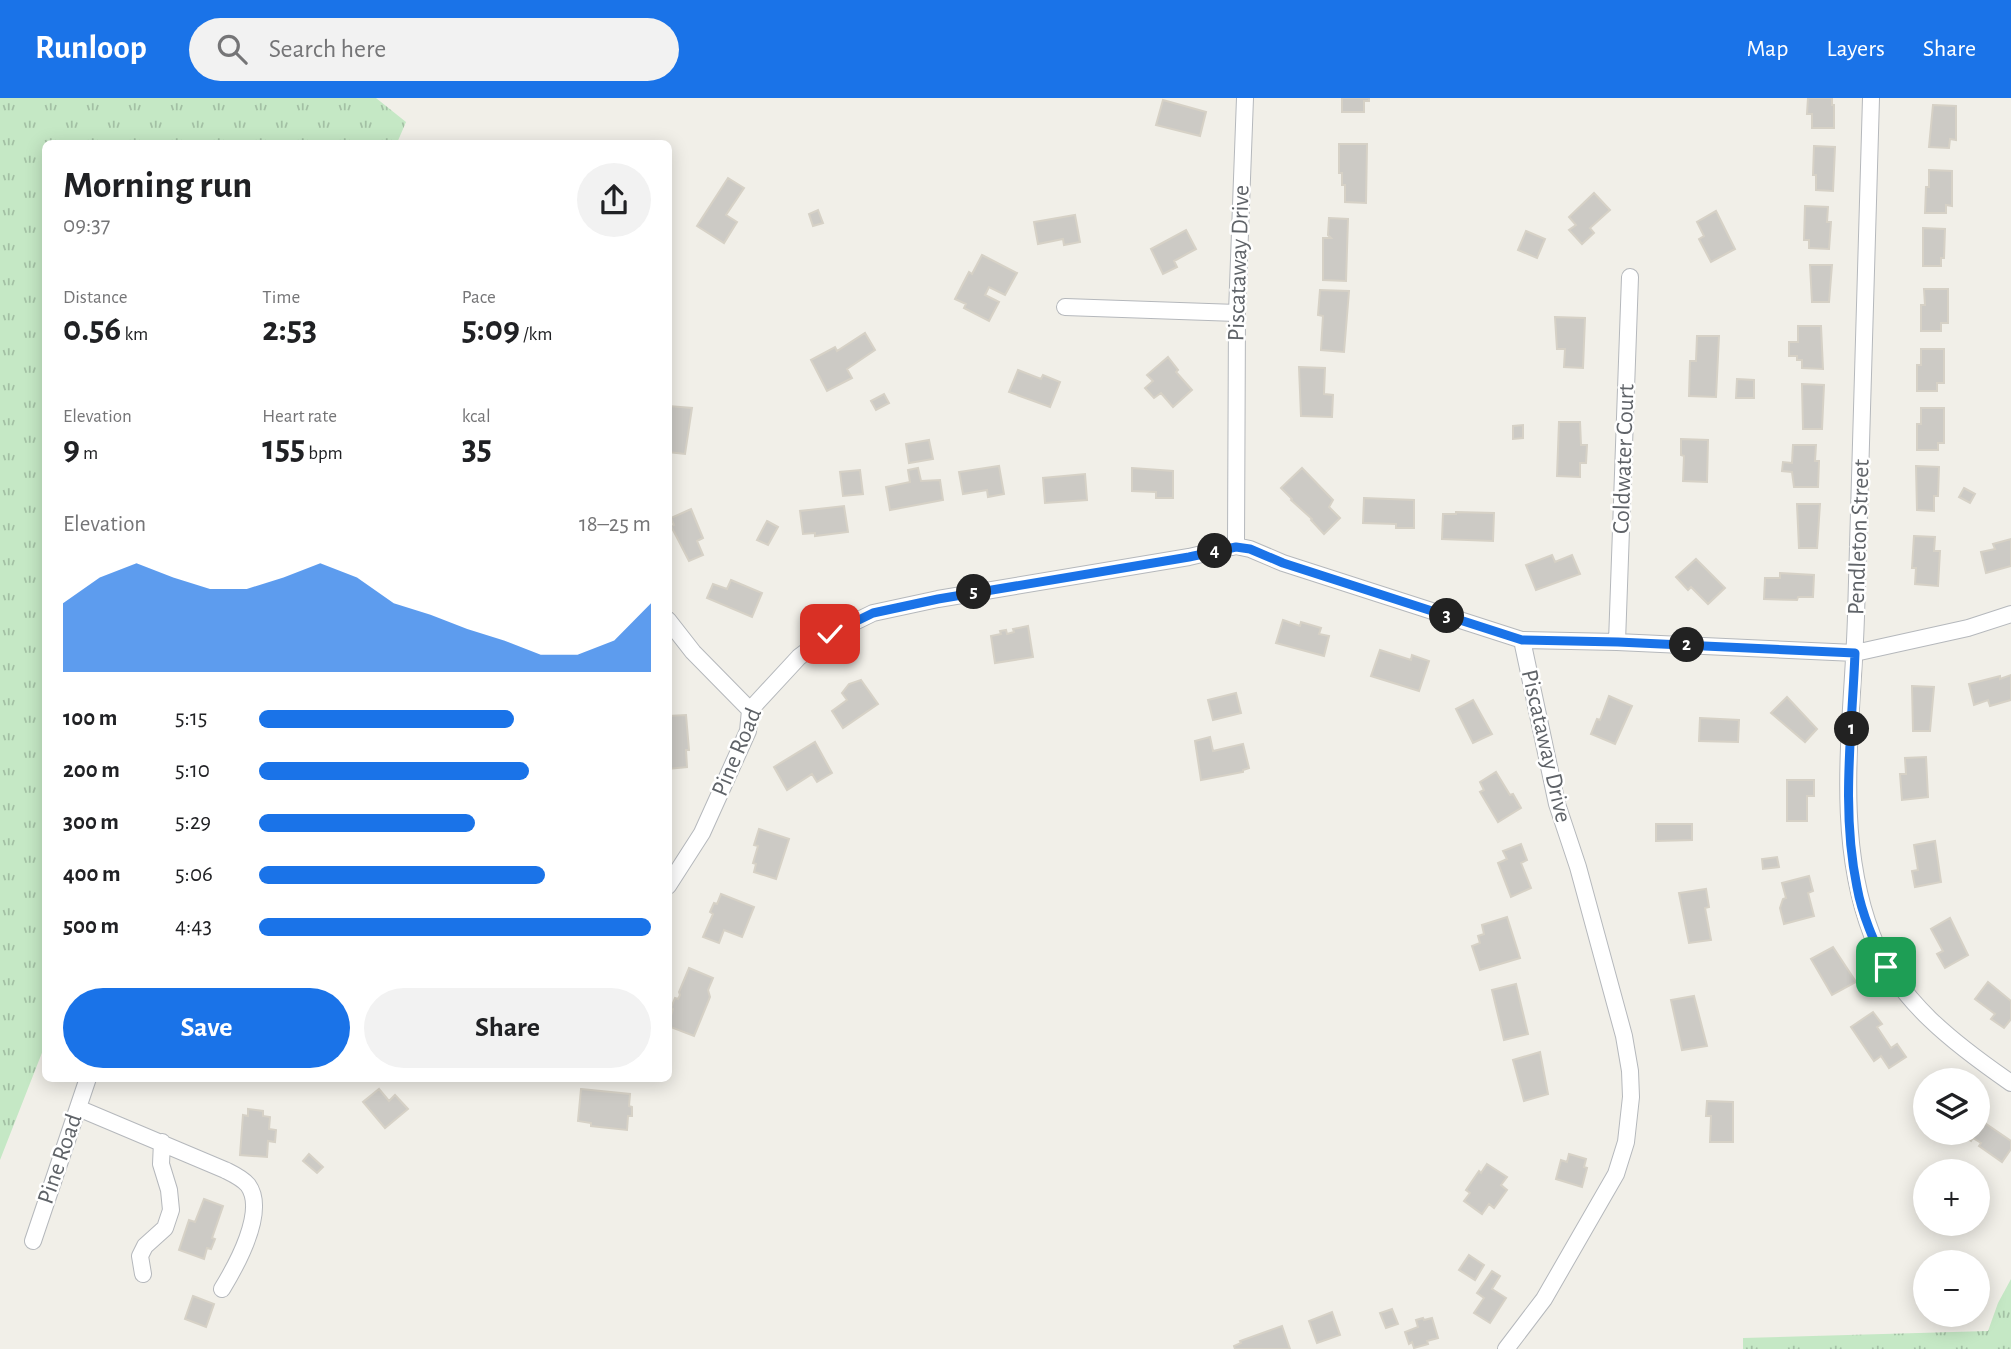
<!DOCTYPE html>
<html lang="en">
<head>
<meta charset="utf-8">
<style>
  :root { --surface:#fff; --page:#f2f2f2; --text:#202124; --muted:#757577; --accent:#1a73e8 }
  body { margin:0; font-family:"Alegreya Sans",sans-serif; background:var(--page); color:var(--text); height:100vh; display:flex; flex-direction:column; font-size:26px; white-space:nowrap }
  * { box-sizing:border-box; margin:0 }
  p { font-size:23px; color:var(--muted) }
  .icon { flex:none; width:38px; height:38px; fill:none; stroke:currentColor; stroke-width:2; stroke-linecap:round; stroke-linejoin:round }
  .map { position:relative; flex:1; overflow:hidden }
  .details { position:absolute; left:42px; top:42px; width:630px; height:942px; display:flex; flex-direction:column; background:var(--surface); border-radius:10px; box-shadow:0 4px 18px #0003 }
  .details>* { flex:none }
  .tools { position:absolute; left:1913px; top:970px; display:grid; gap:14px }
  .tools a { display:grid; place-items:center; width:77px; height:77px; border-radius:50%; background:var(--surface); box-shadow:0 4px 18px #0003; font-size:35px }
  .pin { position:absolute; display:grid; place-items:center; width:60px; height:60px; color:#fff; margin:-30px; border-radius:14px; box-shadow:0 4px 10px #0006 }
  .km { position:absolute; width:35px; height:35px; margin:-18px; border-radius:50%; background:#222; color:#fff; font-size:19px; line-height:35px; text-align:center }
  .round { display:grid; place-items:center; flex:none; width:74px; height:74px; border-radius:37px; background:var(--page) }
  .headline { display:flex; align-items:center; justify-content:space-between; height:119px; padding:0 21px }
  h1 { font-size:38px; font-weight:600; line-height:52px }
  .stats { display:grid; grid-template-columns:repeat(3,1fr); gap:10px; height:119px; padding:7px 21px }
  .stats div { display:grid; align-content:center }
  .stats b { font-size:35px; font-weight:600 }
  .stats small { font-size:19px; font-weight:400 }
  .stats p { font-size:19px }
  .chart { height:196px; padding:14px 21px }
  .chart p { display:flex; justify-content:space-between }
  .chart svg { width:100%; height:126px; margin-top:7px; fill:var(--accent); opacity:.7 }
  .action { display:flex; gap:14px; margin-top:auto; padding:14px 21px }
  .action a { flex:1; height:80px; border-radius:42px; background:var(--accent); color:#fff; font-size:28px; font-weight:600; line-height:80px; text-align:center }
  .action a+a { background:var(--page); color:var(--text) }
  ul { padding:0 21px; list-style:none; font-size:23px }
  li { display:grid; grid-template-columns:112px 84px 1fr; align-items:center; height:52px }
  li i { height:18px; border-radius:9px; background:var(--accent) }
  header { display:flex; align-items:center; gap:42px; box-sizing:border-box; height:98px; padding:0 35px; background:var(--accent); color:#fff }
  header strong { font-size:33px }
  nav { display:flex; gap:38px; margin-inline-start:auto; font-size:24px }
  .search { width:490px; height:63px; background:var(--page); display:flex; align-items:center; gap:18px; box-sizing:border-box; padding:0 24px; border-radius:38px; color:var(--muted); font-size:26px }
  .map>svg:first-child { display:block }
</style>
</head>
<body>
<header>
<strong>Runloop</strong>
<div class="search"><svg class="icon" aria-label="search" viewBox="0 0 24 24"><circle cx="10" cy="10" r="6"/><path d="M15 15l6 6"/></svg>Search here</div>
<nav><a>Map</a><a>Layers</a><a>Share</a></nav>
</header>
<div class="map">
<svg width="2011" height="1251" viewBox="0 0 2011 1251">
  <defs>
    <pattern id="park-tufts" width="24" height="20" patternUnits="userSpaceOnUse" patternTransform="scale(1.75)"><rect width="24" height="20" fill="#c5e8c5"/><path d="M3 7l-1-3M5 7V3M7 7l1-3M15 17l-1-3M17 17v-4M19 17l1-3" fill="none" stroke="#a3c0a4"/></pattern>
  </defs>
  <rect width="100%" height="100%" fill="#f1efe8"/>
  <!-- park -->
  <path fill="url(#park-tufts)" d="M 0,0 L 376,0 L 406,24 L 397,45 L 46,46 L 45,947 L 0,1062 Z
    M 2011,1181 L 2011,1251 L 1743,1251 L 1743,1240 L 1988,1233 L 1998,1205 Z"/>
  <!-- building -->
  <path fill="#cccac5" stroke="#d6d1c6" stroke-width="2" d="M 1342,0 L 1369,0 L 1369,3 L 1364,3 L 1364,14 L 1342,14 Z
    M 1808,0 L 1832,0 L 1832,7 L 1834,7 L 1834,30 L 1812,30 L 1812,16 L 1807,16 Z
    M 1163,2 L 1206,14 L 1200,38 L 1156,27 Z
    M 1933,7 L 1956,8 L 1956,42 L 1950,41 L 1949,50 L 1929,49 Z
    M 1339,46 L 1367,46 L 1366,105 L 1345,104 L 1345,87 L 1342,87 L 1342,75 L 1339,75 Z
    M 1814,48 L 1835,49 L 1833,93 L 1816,92 L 1816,77 L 1813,77 Z
    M 1929,72 L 1952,73 L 1952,108 L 1946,107 L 1946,115 L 1925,115 L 1926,89 L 1929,89 Z
    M 728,80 L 744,90 L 726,117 L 737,124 L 724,145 L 697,128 Z
    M 1594,95 L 1610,112 L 1590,130 L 1594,135 L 1582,146 L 1569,132 L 1576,127 L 1569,119 Z
    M 1805,108 L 1828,109 L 1827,124 L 1831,124 L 1829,151 L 1809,150 L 1809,142 L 1804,142 Z
    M 818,112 L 823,125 L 813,128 L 809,116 Z
    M 1716,113 L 1735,151 L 1711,164 L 1699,141 L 1704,138 L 1697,124 Z
    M 1075,117 L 1080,144 L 1064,147 L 1063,141 L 1038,146 L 1034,124 Z
    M 1329,120 L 1348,121 L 1346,183 L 1323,182 L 1323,140 L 1331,140 L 1328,137 Z
    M 1923,130 L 1945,131 L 1944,160 L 1941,160 L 1941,168 L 1923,168 Z
    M 1186,132 L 1196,151 L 1174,163 L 1177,169 L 1163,176 L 1151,151 Z
    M 1526,133 L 1545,141 L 1537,160 L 1518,152 Z
    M 982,157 L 1017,175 L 1005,197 L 989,189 L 985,197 L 999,204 L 989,223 L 964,210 L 966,206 L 955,201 L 969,174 L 972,176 Z
    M 1810,167 L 1832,167 L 1829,204 L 1812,204 Z
    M 1924,191 L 1948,191 L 1948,225 L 1941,225 L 1941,233 L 1921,233 L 1921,207 L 1925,207 Z
    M 1320,192 L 1349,193 L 1344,254 L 1321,252 L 1323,218 L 1318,217 Z
    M 1555,219 L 1585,220 L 1583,270 L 1564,269 L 1565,251 L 1557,251 Z
    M 1798,228 L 1821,228 L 1823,271 L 1802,270 L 1802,262 L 1797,262 L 1797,258 L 1789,258 L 1789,244 L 1798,244 Z
    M 865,235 L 875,252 L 847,271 L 852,280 L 827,293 L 811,262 L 835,249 L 837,253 Z
    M 1697,238 L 1719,238 L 1716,299 L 1689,298 L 1690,263 L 1696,263 Z
    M 1921,251 L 1944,251 L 1944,285 L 1937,285 L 1937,293 L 1917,293 L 1917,267 L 1921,267 Z
    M 1168,259 L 1178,272 L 1176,274 L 1192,292 L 1173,309 L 1161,295 L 1154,300 L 1145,290 L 1153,283 L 1147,277 Z
    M 1299,269 L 1325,270 L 1324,296 L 1333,297 L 1332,319 L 1301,318 Z
    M 1018,272 L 1041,281 L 1043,277 L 1060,284 L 1050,309 L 1009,294 Z
    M 1737,281 L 1754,282 L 1754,300 L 1736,300 Z
    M 1802,286 L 1824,287 L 1822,331 L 1803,331 Z
    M 884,296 L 889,305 L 876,312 L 871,303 Z
    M 668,308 L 692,310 L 685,356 L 668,354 Z
    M 1921,310 L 1944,310 L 1944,345 L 1938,345 L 1938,352 L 1917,352 L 1917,326 L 1921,326 Z
    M 1559,324 L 1580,324 L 1581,347 L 1587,347 L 1586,365 L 1580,365 L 1580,379 L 1557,378 Z
    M 1523,327 L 1523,340 L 1513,341 L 1513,328 Z
    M 1681,341 L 1708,342 L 1707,384 L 1683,383 L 1684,358 L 1681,357 Z
    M 929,342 L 933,361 L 909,365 L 906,346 Z
    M 1793,347 L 1816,347 L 1815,363 L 1819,363 L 1818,389 L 1794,389 L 1792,374 L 1782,373 L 1783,364 L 1792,365 Z
    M 999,368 L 1004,396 L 988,399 L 987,392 L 963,396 L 959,374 Z
    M 1916,368 L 1939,369 L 1938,398 L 1934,398 L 1934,413 L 1917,412 Z
    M 918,370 L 921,383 L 940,382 L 943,402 L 890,412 L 886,389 L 910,384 L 908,372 Z
    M 1132,370 L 1173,373 L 1173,400 L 1156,400 L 1156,394 L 1132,393 Z
    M 1302,370 L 1333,402 L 1329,409 L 1340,420 L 1324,436 L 1311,422 L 1312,421 L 1291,402 L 1292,401 L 1281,390 Z
    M 860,372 L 863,396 L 843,398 L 840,374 Z
    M 1085,376 L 1087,402 L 1045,405 L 1043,380 Z
    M 1964,390 L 1975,396 L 1970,405 L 1959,399 Z
    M 1364,400 L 1414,402 L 1414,430 L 1396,430 L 1396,426 L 1363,425 Z
    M 1797,406 L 1820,406 L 1817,450 L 1799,450 Z
    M 844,408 L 848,434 L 815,438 L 815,435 L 803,436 L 800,413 Z
    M 691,411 L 703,440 L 697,443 L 703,457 L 689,463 L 671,428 L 674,427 L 671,420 Z
    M 1456,414 L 1494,415 L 1493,443 L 1442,441 L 1443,416 L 1456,416 Z
    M 767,423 L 778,429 L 768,447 L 757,442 Z
    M 1914,438 L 1935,439 L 1934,453 L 1940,453 L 1938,488 L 1915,486 L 1916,470 L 1912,470 Z
    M 2011,441 L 2011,468 L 1986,475 L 1981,454 L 1995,451 L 1993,446 Z
    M 1552,457 L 1555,464 L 1572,457 L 1580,476 L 1536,492 L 1526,467 Z
    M 1696,461 L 1725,490 L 1708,506 L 1691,489 L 1688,492 L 1676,479 Z
    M 1780,475 L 1814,477 L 1813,499 L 1798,499 L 1797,502 L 1764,501 L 1765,480 L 1780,480 Z
    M 731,482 L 762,495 L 752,519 L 707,500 L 713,486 L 727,491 Z
    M 1283,522 L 1300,528 L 1301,524 L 1321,530 L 1319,536 L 1329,538 L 1324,558 L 1276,545 Z
    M 1028,528 L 1033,559 L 995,565 L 991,538 L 1001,536 L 1000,533 L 1006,532 L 1007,536 L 1014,534 L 1013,531 Z
    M 1380,552 L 1411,562 L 1412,557 L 1429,563 L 1419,593 L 1371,578 Z
    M 2011,577 L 2011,602 L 1990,608 L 1988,602 L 1974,607 L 1969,586 L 2000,578 L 2000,581 Z
    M 861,582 L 878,606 L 843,630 L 832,613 L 847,602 L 842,595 L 849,586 Z
    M 1912,588 L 1934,589 L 1930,633 L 1913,633 Z
    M 1236,595 L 1241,615 L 1213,622 L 1208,602 Z
    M 1609,598 L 1632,608 L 1615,646 L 1591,636 L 1597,621 L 1600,622 Z
    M 1787,599 L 1817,631 L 1805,644 L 1771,615 Z
    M 1473,602 L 1492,636 L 1473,645 L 1456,611 Z
    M 686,617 L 689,652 L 686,652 L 687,669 L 668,671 L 668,618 Z
    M 1700,620 L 1739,622 L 1738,644 L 1699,643 Z
    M 1210,639 L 1213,653 L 1243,646 L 1249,670 L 1243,672 L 1243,674 L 1201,682 L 1195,643 Z
    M 815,644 L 832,675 L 817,684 L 812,676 L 787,692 L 774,669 Z
    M 1926,659 L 1928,699 L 1902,702 L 1900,676 L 1906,676 L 1905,660 Z
    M 1496,674 L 1510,697 L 1513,696 L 1521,710 L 1498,724 L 1480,694 L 1484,692 L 1480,684 Z
    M 1787,682 L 1814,682 L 1814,698 L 1807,698 L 1807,723 L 1787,723 Z
    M 1656,726 L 1692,726 L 1692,742 L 1656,743 Z
    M 759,731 L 789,741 L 776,781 L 754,774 L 756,766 L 753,765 L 758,748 L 754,747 Z
    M 1935,743 L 1941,784 L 1915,789 L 1912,773 L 1918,772 L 1914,747 Z
    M 1521,746 L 1527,762 L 1521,765 L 1531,790 L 1511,799 L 1498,765 L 1507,761 L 1503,753 Z
    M 1777,759 L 1779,769 L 1763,771 L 1762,761 Z
    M 1809,778 L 1813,793 L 1808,795 L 1814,818 L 1784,826 L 1780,810 L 1783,801 L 1786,800 L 1782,785 Z
    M 1706,791 L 1709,809 L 1705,810 L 1711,842 L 1689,845 L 1679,795 Z
    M 721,796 L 754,809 L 742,839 L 724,832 L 719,845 L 703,839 L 713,816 L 710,814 L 714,805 L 717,806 Z
    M 1507,819 L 1520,860 L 1480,872 L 1472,848 L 1480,845 L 1478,838 L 1484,836 L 1482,827 Z
    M 1950,820 L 1968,857 L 1945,870 L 1937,856 L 1943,853 L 1931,831 Z
    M 1833,849 L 1856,884 L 1832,897 L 1811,861 Z
    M 689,870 L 713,880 L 708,892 L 710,899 L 694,938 L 668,928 L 673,911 L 671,910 L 675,900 L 678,901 L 680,897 L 679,894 Z
    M 1988,884 L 2011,903 L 2011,921 L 2004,930 L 1991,921 L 1995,916 L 1975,901 Z
    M 1516,886 L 1528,936 L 1504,942 L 1492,892 Z
    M 1694,898 L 1707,948 L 1682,952 L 1671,902 Z
    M 1873,914 L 1882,926 L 1877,929 L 1891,950 L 1897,946 L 1906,959 L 1889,970 L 1881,958 L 1874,963 L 1851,929 Z
    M 1540,954 L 1548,996 L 1524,1003 L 1513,962 Z
    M 379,991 L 389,1003 L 395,997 L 408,1011 L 385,1030 L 363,1004 Z
    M 581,991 L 630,996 L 629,1008 L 632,1009 L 632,1018 L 628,1018 L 627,1032 L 591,1028 L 591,1025 L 578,1023 Z
    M 1707,1003 L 1733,1004 L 1733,1044 L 1710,1044 L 1711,1018 L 1706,1018 Z
    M 248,1011 L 263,1013 L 263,1018 L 270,1019 L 269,1031 L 276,1032 L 275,1044 L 268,1043 L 267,1059 L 240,1057 L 243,1017 L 248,1018 Z
    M 1979,1021 L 2011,1043 L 2011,1051 L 2002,1064 L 1979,1048 L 1981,1045 L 1973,1040 L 1971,1043 L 1966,1040 L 1970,1034 L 1978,1034 Z
    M 309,1056 L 323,1069 L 317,1075 L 303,1063 Z
    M 1569,1056 L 1586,1061 L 1584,1069 L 1587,1070 L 1582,1089 L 1556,1081 L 1561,1062 L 1567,1064 Z
    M 1487,1066 L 1507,1079 L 1501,1087 L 1507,1092 L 1494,1110 L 1489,1106 L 1482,1116 L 1464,1103 L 1470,1095 L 1466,1092 L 1479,1073 L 1481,1075 Z
    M 204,1101 L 223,1108 L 212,1140 L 215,1141 L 211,1151 L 207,1150 L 204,1161 L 179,1152 L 189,1122 L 195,1124 Z
    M 1469,1157 L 1484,1167 L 1475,1182 L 1459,1172 Z
    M 1492,1173 L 1500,1178 L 1492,1191 L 1506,1200 L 1490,1225 L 1474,1215 L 1484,1200 L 1477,1195 Z
    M 193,1198 L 214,1206 L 206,1229 L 185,1221 Z
    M 1392,1211 L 1398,1226 L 1386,1230 L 1380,1215 Z
    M 1332,1214 L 1340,1237 L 1317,1245 L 1309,1223 Z
    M 1423,1220 L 1424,1222 L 1432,1220 L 1438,1240 L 1427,1243 L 1428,1246 L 1414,1250 L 1412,1244 L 1409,1246 L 1405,1234 L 1418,1229 L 1416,1222 Z
    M 1282,1228 L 1290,1251 L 1235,1251 L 1234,1248 L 1241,1245 L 1240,1243 Z"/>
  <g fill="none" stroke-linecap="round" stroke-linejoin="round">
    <defs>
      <path id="street" d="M 1245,0 L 1237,215 L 1236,448 L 1250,451 L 1283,465 L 1522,542 L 1617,544 L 1855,555 L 1968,530 L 2011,516
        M 1871,0 C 1866,173 1861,345 1856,518 C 1853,623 1833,736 1872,837 C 1896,902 1956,947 2011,985
        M 1065,209 L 1237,215
        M 668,522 L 693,554 L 750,612
        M 1617,544 L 1630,179
        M 668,788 L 702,735 L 748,633 L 750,612 L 799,559 L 830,536 L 873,515 L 938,501 L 1189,459 L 1236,448
        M 78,1010 L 225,1072 C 233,1076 242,1080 248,1087 C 267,1113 236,1168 222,1191
        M 33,1143 L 88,980
        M 143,1176 L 140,1158 L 145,1148 L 165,1130 L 171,1112 L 169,1092 L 161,1066 L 162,1044
        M 1506,1251 L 1544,1201 L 1616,1076 L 1626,1044 L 1631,999 L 1630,973 L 1624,938 L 1578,769 L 1557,706 L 1522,542"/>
    </defs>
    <!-- street casing -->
    <use href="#street" stroke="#b5b8bc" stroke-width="18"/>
    <!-- street -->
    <use href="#street" stroke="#fff" stroke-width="16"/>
  </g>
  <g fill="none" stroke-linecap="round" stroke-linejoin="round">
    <defs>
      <path id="route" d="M 830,536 L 873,515 L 938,501 L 1189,459 L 1236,449 L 1250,451 L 1283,465 L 1522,542 L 1618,544 L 1855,555 C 1852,632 1841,712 1857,789 C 1862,817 1874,843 1886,869"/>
    </defs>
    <!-- route casing -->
    <use href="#route" stroke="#fff" stroke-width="14"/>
    <!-- route -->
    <use href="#route" stroke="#1a73e8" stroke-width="9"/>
  </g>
  <g text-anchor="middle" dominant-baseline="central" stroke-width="5" stroke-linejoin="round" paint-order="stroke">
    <!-- street labels -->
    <g font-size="24" fill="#5f6368" stroke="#fff">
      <text transform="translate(1239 165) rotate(-88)">Piscataway Drive</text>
      <text transform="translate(1624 361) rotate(-88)">Coldwater Court</text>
      <text transform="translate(1859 439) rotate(-88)">Pendleton Street</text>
      <text transform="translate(1546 648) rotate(77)">Piscataway Drive</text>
      <text transform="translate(737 654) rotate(-67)">Pine Road</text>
      <text transform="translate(60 1061) rotate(-71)">Pine Road</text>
    </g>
  </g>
</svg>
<div class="tools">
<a><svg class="icon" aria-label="layers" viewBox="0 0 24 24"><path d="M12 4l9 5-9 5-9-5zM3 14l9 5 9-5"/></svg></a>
<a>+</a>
<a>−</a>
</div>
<div class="pin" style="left:1886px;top:869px;background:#1e9e55"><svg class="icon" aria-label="arrive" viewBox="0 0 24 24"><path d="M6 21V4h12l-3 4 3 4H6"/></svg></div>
<div class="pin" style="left:830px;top:536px;background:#d93025"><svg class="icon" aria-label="check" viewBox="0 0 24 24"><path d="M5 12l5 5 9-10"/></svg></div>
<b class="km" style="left:1852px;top:631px">1</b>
<b class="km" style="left:1687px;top:547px">2</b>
<b class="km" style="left:1447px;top:518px">3</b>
<b class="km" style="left:1215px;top:453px">4</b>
<b class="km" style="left:974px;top:494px">5</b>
<section class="details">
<div class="headline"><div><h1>Morning run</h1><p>09:37</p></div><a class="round"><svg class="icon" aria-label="share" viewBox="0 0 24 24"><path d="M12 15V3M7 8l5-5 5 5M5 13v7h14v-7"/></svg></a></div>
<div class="stats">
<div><p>Distance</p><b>0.56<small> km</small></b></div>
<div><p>Time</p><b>2:53</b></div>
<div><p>Pace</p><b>5:09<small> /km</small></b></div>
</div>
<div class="stats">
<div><p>Elevation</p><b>9<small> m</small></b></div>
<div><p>Heart rate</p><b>155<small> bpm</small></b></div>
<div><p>kcal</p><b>35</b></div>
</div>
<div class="chart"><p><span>Elevation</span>18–25 m</p>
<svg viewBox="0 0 160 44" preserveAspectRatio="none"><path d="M0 44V20L10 11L20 6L30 11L40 15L50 15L60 11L70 6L80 11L90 20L100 24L110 29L120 33L130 38L140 38L150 33L160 20V44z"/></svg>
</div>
<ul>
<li><b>100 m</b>5:15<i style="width:65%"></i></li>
<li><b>200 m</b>5:10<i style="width:69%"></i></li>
<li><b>300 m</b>5:29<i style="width:55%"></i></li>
<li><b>400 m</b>5:06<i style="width:73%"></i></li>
<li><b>500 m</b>4:43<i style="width:100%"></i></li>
</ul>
<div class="action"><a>Save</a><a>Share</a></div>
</section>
</div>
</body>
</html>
